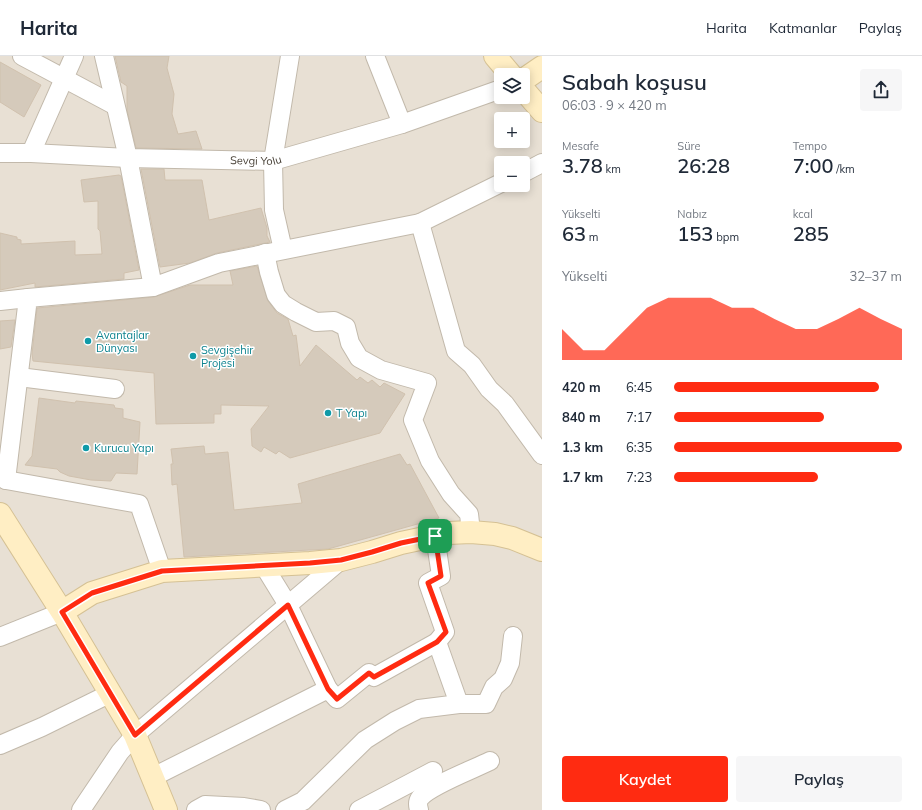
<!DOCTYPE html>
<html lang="tr">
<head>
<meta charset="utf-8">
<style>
  :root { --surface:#fff; --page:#f6f6f7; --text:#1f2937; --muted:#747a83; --line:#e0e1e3; --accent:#ff2b11 }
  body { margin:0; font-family:Mulish,sans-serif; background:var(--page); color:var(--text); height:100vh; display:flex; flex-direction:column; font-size:15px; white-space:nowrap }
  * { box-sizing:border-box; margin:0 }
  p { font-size:13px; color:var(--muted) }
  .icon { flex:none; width:22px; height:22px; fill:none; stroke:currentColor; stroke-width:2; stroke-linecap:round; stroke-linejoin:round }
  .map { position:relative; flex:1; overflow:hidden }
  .drawer { display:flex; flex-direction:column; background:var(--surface); width:380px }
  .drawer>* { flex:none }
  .tools { position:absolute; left:494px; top:12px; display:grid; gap:8px }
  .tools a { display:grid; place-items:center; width:36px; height:36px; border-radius:4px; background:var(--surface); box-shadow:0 2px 10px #0003; font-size:20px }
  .pin { position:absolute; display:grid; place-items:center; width:34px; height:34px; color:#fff; margin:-17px; border-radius:8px; box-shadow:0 2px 6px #0006 }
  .round { display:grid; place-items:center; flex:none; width:42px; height:42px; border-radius:4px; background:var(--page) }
  .head { display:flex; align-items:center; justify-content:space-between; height:68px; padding:0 20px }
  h1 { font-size:22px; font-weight:600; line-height:30px }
  .stats { display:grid; grid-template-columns:repeat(3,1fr); gap:6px; height:68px; padding:4px 20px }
  .stats div { display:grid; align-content:center }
  .stats b { font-size:20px; font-weight:600 }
  .stats small { font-size:11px; font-weight:400 }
  .stats p { font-size:11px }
  .chart { height:112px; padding:8px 20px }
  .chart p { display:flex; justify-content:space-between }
  .chart svg { width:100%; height:72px; margin-top:4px; fill:var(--accent); opacity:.7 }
  .primary-button { display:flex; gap:8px; margin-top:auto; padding:8px 20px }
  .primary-button a { flex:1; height:46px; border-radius:4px; background:var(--accent); color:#fff; font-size:16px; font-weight:600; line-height:46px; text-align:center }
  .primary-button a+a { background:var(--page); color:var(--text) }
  ul { padding:0 20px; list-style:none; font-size:13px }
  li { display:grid; grid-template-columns:64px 48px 1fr; align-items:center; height:30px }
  li i { height:10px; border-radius:5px; background:var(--accent) }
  header { display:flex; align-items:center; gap:24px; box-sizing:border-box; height:56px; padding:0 20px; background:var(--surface); border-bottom:1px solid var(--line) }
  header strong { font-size:19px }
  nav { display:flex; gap:22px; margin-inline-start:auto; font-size:14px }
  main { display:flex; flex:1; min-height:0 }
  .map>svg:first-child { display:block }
</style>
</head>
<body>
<header>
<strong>Harita</strong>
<nav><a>Harita</a><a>Katmanlar</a><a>Paylaş</a></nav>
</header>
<main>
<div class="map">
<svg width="542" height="754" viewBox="0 0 542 754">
  <rect width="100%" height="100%" fill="#f3efe6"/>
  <!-- residential -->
  <path fill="#e8e0d4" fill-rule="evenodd" d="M 0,0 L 542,0 L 542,754 L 0,754 ZM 501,19 L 523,19 L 523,41 L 501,41 ZM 501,63 L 523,63 L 523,85 L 501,85 ZM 501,107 L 523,107 L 523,129 L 501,129 Z"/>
  <!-- building -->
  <path fill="#d5cabb" stroke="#d0c1ae" d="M 115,0 L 169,0 L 167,12 L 174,38 L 172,58 L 178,78 L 196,75 L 202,93 L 136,92 L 127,54 L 127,30 L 121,26 Z
    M 0,6 L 41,29 L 24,61 L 0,46 Z
    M 141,113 L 164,113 L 165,124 L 202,124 L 209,164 L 261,152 L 267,172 L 267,180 L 270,186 L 217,197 L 190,207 L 160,211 Z
    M 119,119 L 121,120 L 139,214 L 124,217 L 124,223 L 35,231 L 35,227 L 0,234 L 0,177 L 17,181 L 17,183 L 21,184 L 21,188 L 75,185 L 75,199 L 102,198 L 100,175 L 98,173 L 98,145 L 84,146 L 81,124 Z
    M 257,210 L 268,245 L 277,257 L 288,263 L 293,280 L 296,279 L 300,310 L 316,289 L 357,324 L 360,321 L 368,327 L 372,324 L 380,331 L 384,327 L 405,338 L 380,377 L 290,402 L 279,395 L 276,398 L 264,391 L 261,396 L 252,390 L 251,373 L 269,350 L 221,349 L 221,358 L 214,358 L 214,367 L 156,368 L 154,317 L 33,305 L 32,298 L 37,252 L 154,241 L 190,229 L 233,229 L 230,215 Z
    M 15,264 L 11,291 L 0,293 L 0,265 Z
    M 39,342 L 75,347 L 76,345 L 114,349 L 115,352 L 123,353 L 123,362 L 140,366 L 137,418 L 116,417 L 111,425 L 91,424 L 69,420 L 60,416 L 57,413 L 25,409 L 32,400 Z
    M 204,390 L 205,398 L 228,396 L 234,454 L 302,447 L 298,428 L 400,398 L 407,409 L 410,408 L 439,462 L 328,493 L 184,501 L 177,428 L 172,429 L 171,408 L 173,408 L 171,393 Z"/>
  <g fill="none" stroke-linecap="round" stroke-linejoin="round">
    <defs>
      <g id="street">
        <path d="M 22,0 L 114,49"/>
        <path d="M 104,0 L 128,102 L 153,231 L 219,207 L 420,167 L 501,127"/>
        <path d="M 375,0 L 402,68"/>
        <path id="s1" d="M 0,97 L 31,97 L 128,102 L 273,105 L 402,68 L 501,33"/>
        <path d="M 31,97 L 74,0"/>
        <path d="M 523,117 L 542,107"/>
        <path d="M 420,167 L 456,295 L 472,309 L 489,333 L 505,348 L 542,399"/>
        <path d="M 283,194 L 274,154 L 273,105 L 290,0"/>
        <path d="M 265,197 L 269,216 L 276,239 L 283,248 L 296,256 L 316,266 L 334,265 L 346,271 L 350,287 L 359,302 L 381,314 L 427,327 L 413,364 L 430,405 L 451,438 L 469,458 L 471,476"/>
        <path d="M 0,245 L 28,242"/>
        <path d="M 19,321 L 115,333"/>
        <path d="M 0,421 L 6,424 L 139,448 L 162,515"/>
        <path d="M 6,424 L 28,242 L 153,231"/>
        <path d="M 264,510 L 288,549 L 328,633"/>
        <path d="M 0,581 L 62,556"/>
        <path d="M 459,648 L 486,648 L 494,631 L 503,623 L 510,607 L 513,580"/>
        <path d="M 0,689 L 42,671 L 111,637"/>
        <path d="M 153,721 L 328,633 L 337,643 L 369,617 L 374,621 L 437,586"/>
        <path d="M 81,754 L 120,696 L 135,679 L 341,504"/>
        <path d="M 196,754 L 205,749 L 244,751 L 261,754"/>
        <path d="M 285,754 L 303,745 L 365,684 L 395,665 L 419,653 L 459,648 L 437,586 L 445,576 L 428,527 L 441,520 L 435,480"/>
        <path d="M 359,754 L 433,715"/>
        <path d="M 419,754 C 418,750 417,746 420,742 C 429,730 474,713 490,705"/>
      </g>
      <path id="secondary" d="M 495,0 L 511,19
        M 523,24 L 542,11
        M 523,33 L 542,55
        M 0,458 L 62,556 L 135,679 L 166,754
        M 62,556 L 92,537 L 162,515 L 310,507 L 341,504 L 372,496 L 401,487 L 448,477 L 471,476 L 495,478 L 512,482 L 542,494"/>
    </defs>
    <!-- street casing -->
    <use href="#street" stroke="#c2b9ab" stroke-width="20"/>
    <!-- secondary casing -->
    <use href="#secondary" stroke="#d5c194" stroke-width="24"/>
    <!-- street -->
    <use href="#street" stroke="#fff" stroke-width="18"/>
    <!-- secondary -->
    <use href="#secondary" stroke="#ffeec4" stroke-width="22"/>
  </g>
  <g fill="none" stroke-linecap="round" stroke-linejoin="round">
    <defs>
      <path id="route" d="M 435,480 L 441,520 L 428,527 L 446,576 L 437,586 L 374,621 L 369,617 L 337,643 L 328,633 L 288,549 L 135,679 L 62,556 L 92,537 L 162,515 L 310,507 L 341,504 L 372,496 L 401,487 Z"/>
    </defs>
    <!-- route casing -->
    <use href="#route" stroke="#fff" stroke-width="8"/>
    <!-- route -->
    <use href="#route" stroke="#ff2b11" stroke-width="5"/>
  </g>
  <!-- markers -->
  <g fill="#0f9aa8" stroke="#fff" stroke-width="1.5">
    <circle cx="88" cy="285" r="4"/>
    <circle cx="193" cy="300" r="4"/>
    <circle cx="328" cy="357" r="4"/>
    <circle cx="86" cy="392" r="4"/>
  </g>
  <g text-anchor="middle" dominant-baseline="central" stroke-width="3" stroke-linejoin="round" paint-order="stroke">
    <!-- street labels -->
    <g font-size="11" fill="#463f35" stroke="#fff">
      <text stroke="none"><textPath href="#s1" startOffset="256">Sevgi Yolu</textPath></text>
    </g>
    <!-- culture labels -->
    <g font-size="11" fill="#0d838f" stroke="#fff" text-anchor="start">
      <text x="96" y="279">Avantajlar<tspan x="96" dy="13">Dünyası</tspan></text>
      <text x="201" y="294">Sevgişehir<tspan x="201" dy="13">Projesi</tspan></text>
      <text x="336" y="357">T Yapı</text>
      <text x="94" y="392">Kurucu Yapı</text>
    </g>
  </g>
</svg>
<div class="tools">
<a><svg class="icon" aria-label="layers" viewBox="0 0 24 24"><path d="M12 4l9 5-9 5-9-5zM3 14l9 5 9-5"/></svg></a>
<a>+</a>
<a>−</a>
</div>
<div class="pin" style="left:435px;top:480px;background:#1e9e55"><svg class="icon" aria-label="arrive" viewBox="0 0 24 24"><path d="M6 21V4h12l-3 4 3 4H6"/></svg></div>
</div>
<section class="drawer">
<div class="head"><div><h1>Sabah koşusu</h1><p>06:03 · 9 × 420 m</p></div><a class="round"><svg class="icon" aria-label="share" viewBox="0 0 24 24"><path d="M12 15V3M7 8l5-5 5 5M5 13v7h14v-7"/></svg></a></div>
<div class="stats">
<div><p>Mesafe</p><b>3.78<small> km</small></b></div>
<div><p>Süre</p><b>26:28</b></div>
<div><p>Tempo</p><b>7:00<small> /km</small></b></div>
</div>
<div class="stats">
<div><p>Yükselti</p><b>63<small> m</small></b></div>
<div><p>Nabız</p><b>153<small> bpm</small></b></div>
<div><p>kcal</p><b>285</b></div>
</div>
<div class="chart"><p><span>Yükselti</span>32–37 m</p>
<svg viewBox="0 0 160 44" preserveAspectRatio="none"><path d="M0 44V25L10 38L20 38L30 25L40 12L50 6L60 6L70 6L80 12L90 12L100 19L110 25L120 25L130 19L140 12L150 19L160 25V44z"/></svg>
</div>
<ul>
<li><b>420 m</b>6:45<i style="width:90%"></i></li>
<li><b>840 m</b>7:17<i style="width:66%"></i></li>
<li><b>1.3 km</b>6:35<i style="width:100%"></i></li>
<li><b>1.7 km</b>7:23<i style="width:63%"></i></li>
</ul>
<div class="primary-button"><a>Kaydet</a><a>Paylaş</a></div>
</section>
</main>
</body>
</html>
